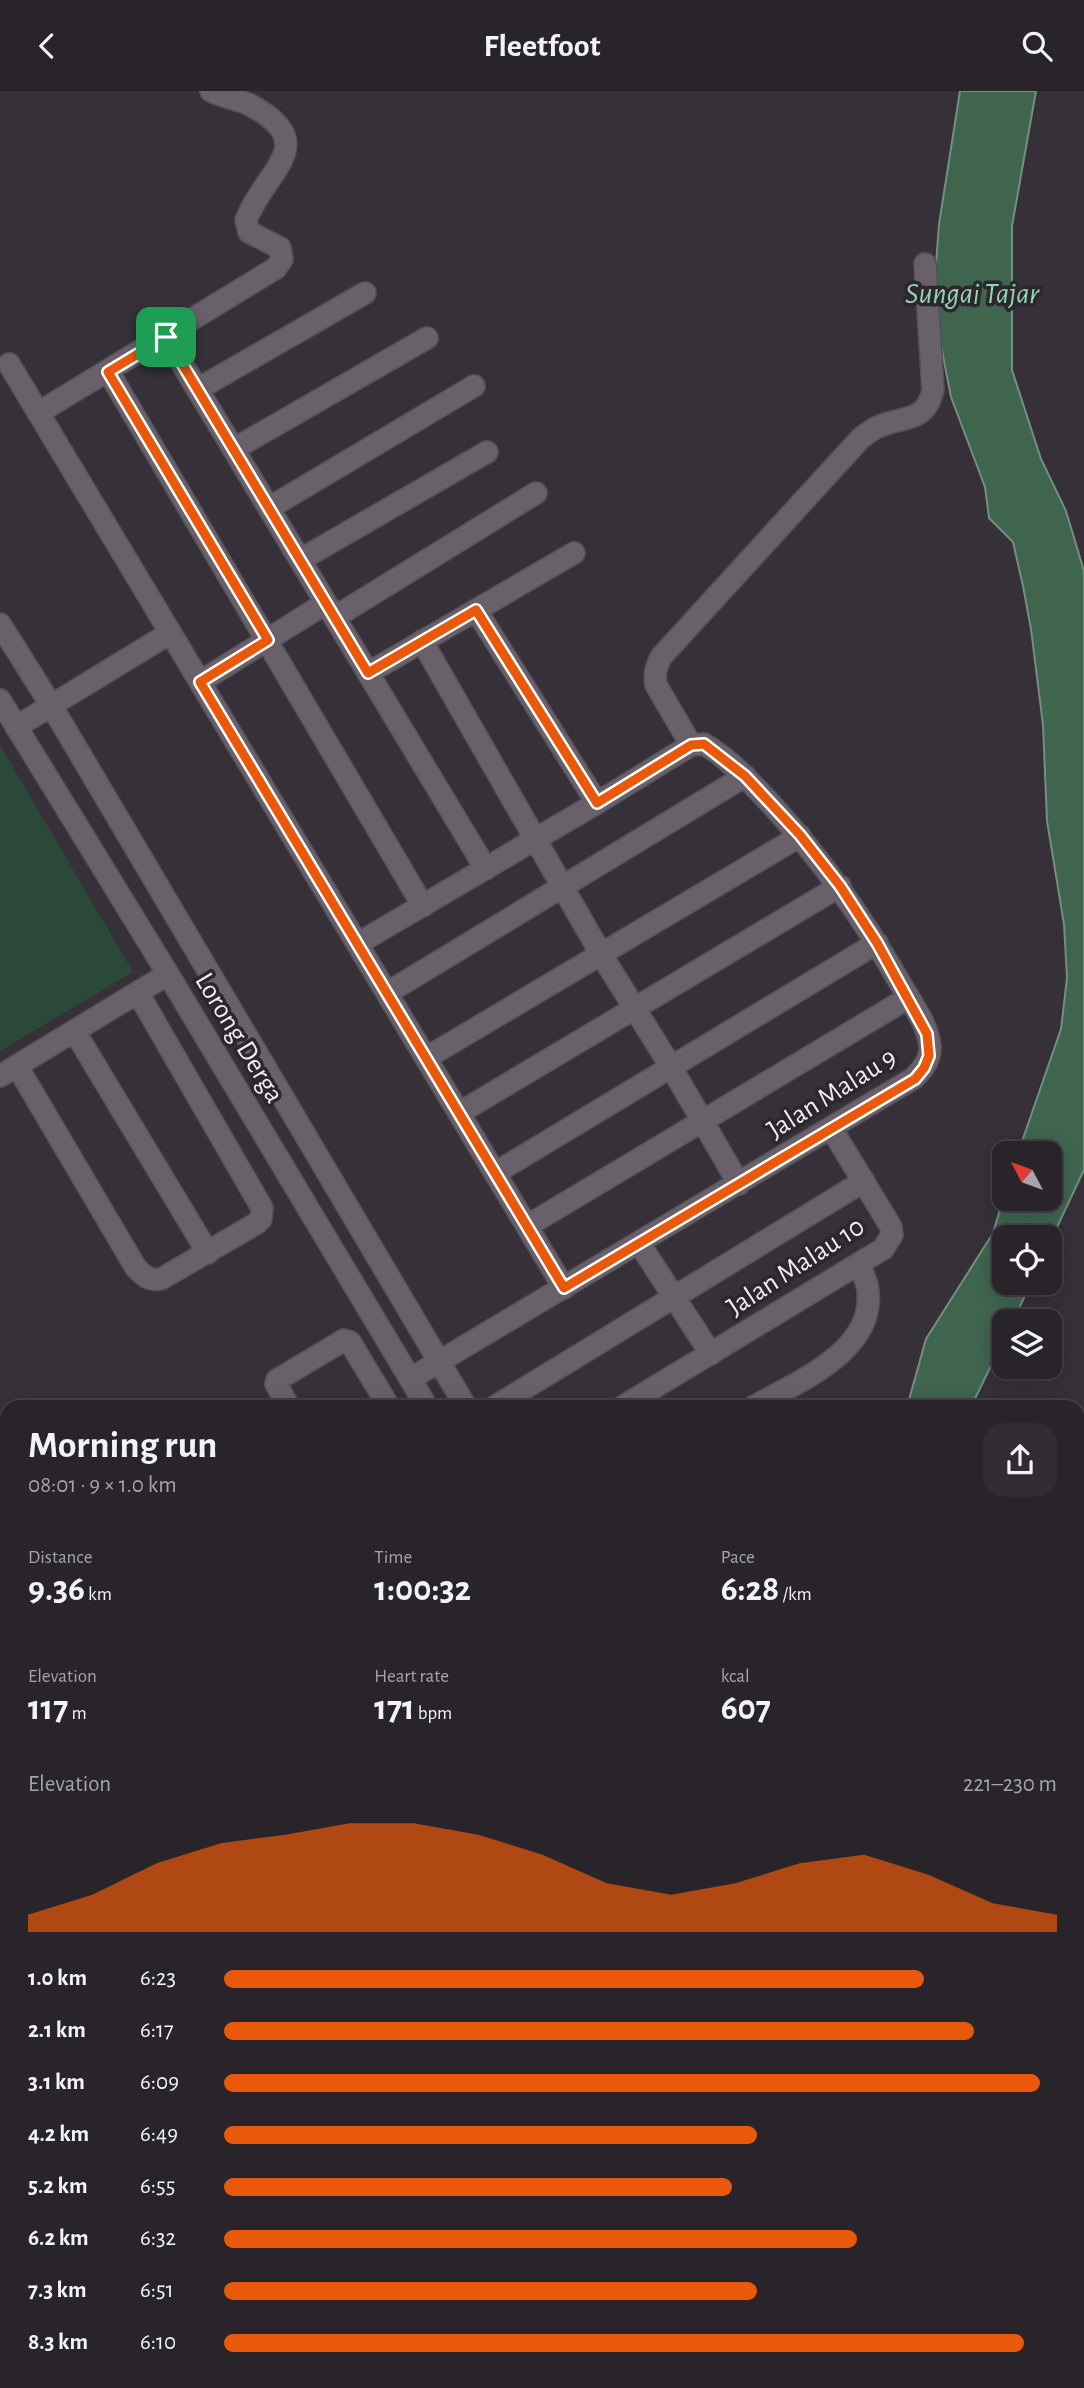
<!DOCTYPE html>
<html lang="en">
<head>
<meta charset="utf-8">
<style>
  :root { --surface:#28242a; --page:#302c32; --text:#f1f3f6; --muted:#a5a4a8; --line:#444147; --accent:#ea580c }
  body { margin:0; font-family:"Alegreya Sans",sans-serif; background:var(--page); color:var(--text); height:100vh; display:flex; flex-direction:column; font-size:26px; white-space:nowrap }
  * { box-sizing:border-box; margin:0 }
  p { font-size:23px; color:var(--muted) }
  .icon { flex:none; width:38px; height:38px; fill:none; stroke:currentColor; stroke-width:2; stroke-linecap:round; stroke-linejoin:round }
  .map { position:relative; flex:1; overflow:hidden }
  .panel { position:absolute; left:0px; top:1309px; width:1085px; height:989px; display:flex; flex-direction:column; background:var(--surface); border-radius:21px 21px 0 0; box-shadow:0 4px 18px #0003,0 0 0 2px var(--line) }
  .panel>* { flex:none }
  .needle { width:46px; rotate:311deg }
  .controls { position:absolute; left:992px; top:1050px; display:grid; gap:14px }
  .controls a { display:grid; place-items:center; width:70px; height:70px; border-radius:14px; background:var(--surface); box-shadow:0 4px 18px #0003,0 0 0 2px var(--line); font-size:35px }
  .pin { position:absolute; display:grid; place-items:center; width:60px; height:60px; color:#fff; margin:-30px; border-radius:14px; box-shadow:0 4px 10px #0006 }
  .round { display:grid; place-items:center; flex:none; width:74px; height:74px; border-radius:21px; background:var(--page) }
  .head { display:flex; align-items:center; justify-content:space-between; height:119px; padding:0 28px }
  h1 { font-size:38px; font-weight:600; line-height:52px }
  .figures { display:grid; grid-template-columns:repeat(3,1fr); gap:10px; height:119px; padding:7px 28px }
  .figures div { display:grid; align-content:center }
  .figures b { font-size:35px; font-weight:600 }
  .figures small { font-size:19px; font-weight:400 }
  .figures p { font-size:19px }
  .chart { height:196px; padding:14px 28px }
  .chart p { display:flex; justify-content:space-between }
  .chart svg { width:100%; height:126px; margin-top:7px; fill:var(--accent); opacity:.7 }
  ul { padding:0 28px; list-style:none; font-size:23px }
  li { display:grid; grid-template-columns:112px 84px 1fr; align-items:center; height:52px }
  li i { height:18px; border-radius:9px; background:var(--accent) }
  header { display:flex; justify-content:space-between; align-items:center; height:91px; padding:0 28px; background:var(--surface); font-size:32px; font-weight:600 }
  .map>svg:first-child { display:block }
</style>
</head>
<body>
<header><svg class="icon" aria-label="back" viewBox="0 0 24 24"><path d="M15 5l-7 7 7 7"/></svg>Fleetfoot<svg class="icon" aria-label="search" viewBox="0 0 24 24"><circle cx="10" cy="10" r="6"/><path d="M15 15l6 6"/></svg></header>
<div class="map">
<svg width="1084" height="2297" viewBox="0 0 1084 2297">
  <rect width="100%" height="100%" fill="#363038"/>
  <!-- green -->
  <path fill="#2b4938" d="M 0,654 L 133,881 L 0,960 Z"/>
  <!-- water -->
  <path fill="#3f654f" stroke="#748e80" stroke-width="2" d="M 960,0 L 1036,0 L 1012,135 L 1012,279 L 1041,368 L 1066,420 L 1084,480 L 1084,1079 L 1050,1151 L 1050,1146 L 1004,1146 L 1004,1192 L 1031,1192 L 1013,1230 L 1004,1230 L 1004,1248 L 971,1316 L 907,1316 L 926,1248 L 993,1142 L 1004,1105 L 1004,1108 L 1050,1108 L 1050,1062 L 1018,1062 L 1061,938 L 1067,887 L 1064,833 L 1047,730 L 1043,634 L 1031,538 L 1023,495 L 1013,451 L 989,427 L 985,396 L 951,306 L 933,214 L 939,133 Z
    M 1078,1826 L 1084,1831 L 1084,1917 L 1078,1913 Z"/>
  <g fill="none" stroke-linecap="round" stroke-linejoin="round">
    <!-- stream -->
    <path stroke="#748e80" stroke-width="5" d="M 0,1737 L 7,1734"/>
    <!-- canal -->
    <path stroke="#3f654f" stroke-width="19" d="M 0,2189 L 7,2193
      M 186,2291 L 197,2297"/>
    <defs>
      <path id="minor" d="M 166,246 L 486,778
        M 9,273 L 564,1197
        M 108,280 L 423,815
        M 198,298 L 365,202
        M 38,322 L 276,177 L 282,168 L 280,157 L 249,141 L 246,129 C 265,79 324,52 248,13 C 236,8 223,6 211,0
        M 234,358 L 427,247
        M 269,417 L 474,295
        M 300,469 L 487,361
        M 476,519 L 597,712
        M 335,526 L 536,402
        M 0,533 L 51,614 L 466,1316
        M 422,550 L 601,863 L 671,976 L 739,1093
        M 368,582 L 574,462
        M 200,591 L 326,512
        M 0,609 L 168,883 L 427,1316
        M 16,636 L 170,542
        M 691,654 L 656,594 C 654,583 656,576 661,566 L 860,348 C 866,343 872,338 880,335 C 905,325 926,331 933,299 L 925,173
        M 357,853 L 597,712 L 691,654 L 704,653 C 731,669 751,692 772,714 C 822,769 863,827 900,892 C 910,910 928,933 930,955 C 931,968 923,978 914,987 L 410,1288
        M 387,902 L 745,685
        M 75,941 L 208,1162
        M 426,967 L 800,745
        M 17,975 L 136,1177 C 144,1185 149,1190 161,1188 L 257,1132 L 261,1128 L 262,1117 L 138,902
        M 0,985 L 168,883
        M 459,1022 L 840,795
        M 495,1082 L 877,852
        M 527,1135 L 908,907
        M 639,1152 L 711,1263
        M 289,1316 L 276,1293 L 277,1289 L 344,1249 L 350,1251 L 389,1316
        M 494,1316 L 864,1090
        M 622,1316 L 883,1158 L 892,1144 L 891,1136 L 831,1037
        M 753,1316 C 797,1291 880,1259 867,1194 C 865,1187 862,1180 859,1173
        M 0,1371 L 7,1382
        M 0,1441 L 7,1436
        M 0,1535 L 7,1531
        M 0,1622 L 7,1618
        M 0,2083 L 7,2070
        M 0,2106 L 7,2110
        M 0,2291 L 13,2297
        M 623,2291 L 640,2297
        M 47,2297 L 51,2291
        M 459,2297 L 461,2291
        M 807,2297 L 809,2291"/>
    </defs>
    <!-- minor casing -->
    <use href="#minor" stroke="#554f56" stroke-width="24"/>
    <!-- minor -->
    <use href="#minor" stroke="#68616a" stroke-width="21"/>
  </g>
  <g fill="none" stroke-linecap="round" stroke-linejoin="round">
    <defs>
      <path id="route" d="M 166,246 L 368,582 L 476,519 L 597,712 L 691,654 L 704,653 L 745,685 L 800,744 L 840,795 L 877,852 L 927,943 L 929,965 L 924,977 L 915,988 L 564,1197 L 200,591 L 268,549 L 108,281 Z"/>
    </defs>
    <!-- route casing -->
    <use href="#route" stroke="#fff" stroke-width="14"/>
    <!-- route -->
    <use href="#route" stroke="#ea580c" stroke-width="9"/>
  </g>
  <g text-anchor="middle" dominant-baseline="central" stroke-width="7" stroke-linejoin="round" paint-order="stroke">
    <!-- street labels -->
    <g font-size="28" fill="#f0ecf1" stroke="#2c262e">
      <text transform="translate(239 947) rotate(59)">Lorong Derga</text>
      <text transform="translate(832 1003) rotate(-32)">Jalan Malau 9</text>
      <text transform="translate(796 1176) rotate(-33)">Jalan Malau 10</text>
    </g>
    <!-- water labels -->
    <g font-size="30" font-style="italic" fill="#93d4ad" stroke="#2c262e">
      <text x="972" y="203">Sungai Tajar</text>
    </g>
  </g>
</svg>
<div class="controls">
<a><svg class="needle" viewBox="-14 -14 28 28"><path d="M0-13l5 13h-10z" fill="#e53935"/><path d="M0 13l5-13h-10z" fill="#a5a4a8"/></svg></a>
<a><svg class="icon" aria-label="locate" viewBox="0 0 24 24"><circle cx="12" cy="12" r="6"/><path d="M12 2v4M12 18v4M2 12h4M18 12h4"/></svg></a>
<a><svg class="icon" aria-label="layers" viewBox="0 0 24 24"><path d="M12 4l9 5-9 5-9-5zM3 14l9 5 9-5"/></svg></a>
</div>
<div class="pin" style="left:166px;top:246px;background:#1e9e55"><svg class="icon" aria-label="arrive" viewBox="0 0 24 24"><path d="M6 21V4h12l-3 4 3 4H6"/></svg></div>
<section class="panel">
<div class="head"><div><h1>Morning run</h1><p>08:01 · 9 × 1.0 km</p></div><a class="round"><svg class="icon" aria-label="share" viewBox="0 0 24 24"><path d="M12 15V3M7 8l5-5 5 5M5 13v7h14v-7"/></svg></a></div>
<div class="figures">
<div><p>Distance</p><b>9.36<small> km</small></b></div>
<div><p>Time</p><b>1:00:32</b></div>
<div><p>Pace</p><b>6:28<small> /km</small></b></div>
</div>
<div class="figures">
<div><p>Elevation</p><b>117<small> m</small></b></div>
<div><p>Heart rate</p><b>171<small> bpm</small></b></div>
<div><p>kcal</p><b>607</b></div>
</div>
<div class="chart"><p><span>Elevation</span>221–230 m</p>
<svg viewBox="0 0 160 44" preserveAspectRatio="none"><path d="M0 44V38L10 31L20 20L30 13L40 10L50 6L60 6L70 10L80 17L90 27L100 31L110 27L120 20L130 17L140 24L150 34L160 38V44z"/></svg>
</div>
<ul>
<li><b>1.0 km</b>6:23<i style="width:84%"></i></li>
<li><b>2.1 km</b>6:17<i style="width:90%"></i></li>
<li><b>3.1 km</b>6:09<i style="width:98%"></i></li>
<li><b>4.2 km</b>6:49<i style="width:64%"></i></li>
<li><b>5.2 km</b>6:55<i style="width:61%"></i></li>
<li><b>6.2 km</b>6:32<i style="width:76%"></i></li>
<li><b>7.3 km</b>6:51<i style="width:64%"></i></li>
<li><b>8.3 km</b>6:10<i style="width:96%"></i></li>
</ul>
</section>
</div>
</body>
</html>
